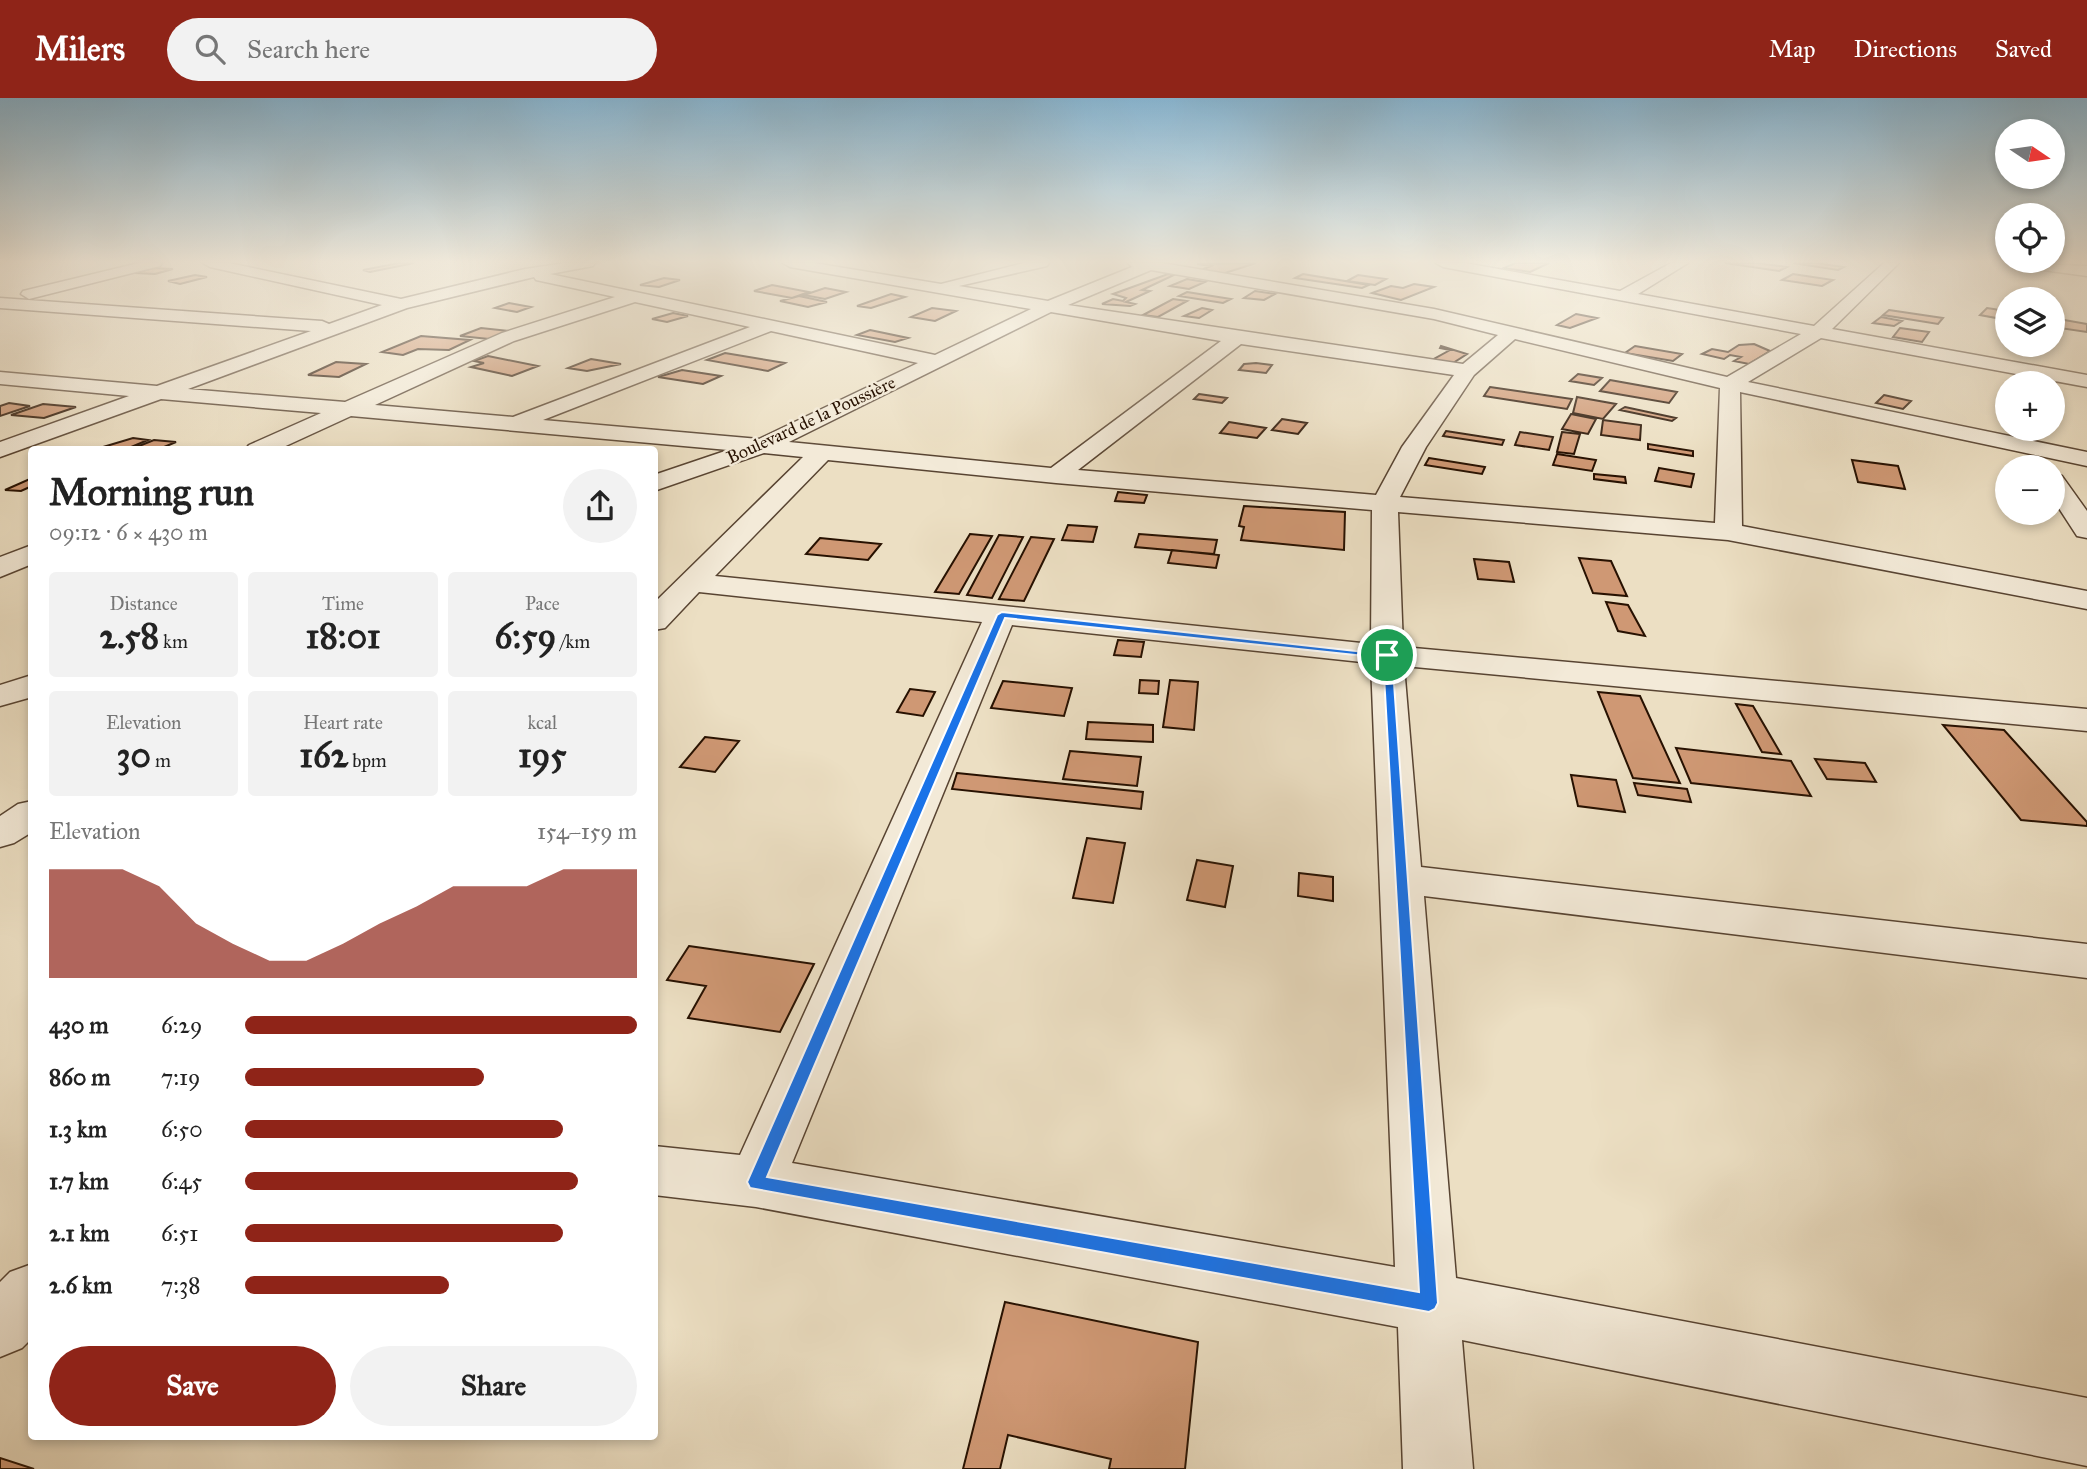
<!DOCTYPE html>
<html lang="en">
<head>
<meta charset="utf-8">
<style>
  :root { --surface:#fff; --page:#f2f2f2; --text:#222; --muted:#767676; --accent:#8f2418 }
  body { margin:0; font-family:"IM FELL Great Primer",serif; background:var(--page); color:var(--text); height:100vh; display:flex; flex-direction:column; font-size:26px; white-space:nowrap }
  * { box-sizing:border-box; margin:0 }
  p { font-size:23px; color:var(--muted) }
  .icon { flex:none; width:38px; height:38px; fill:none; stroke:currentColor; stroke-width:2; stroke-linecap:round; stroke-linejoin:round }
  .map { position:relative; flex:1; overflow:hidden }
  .panel { position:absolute; left:28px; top:348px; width:630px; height:994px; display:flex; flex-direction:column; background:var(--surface); border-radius:7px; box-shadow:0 4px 10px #0003 }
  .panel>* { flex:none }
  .needle { width:46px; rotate:103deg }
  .fabs { position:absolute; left:1995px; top:21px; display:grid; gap:14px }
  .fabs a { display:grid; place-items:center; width:70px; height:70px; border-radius:50%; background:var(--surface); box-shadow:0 4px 10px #0003; font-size:35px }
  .pin { position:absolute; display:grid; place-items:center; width:60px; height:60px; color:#fff; margin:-30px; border:4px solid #fff; border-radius:50%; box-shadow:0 2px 7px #0007 }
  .round { display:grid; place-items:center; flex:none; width:74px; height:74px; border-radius:37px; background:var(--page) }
  .head { display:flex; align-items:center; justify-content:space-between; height:119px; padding:0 21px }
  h1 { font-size:38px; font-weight:800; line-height:52px }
  .metrics { display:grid; grid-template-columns:repeat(3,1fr); gap:10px; height:119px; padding:7px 21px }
  .metrics div { display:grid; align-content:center; border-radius:7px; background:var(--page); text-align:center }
  .metrics b { font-size:35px; font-weight:800 }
  .metrics small { font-size:19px; font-weight:400 }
  .metrics p { font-size:19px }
  .chart { height:196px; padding:14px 21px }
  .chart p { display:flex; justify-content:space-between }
  .chart svg { width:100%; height:126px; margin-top:7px; fill:var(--accent); opacity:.7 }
  .primary-button { display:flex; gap:14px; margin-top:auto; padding:14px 21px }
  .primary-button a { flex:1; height:80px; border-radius:42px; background:var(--accent); color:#fff; font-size:28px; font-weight:800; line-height:80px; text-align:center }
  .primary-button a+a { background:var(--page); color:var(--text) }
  ul { padding:0 21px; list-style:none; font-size:23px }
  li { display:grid; grid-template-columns:112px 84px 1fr; align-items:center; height:52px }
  li i { height:18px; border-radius:9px; background:var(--accent) }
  header { display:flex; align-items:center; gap:42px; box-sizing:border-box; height:98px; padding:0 35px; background:var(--accent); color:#fff }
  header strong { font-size:33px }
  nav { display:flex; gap:38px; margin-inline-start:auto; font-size:24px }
  .search { width:490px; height:63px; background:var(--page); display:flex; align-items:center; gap:18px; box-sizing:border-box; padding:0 24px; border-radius:38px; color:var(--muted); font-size:26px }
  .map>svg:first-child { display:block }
</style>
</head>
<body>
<header>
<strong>Milers</strong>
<div class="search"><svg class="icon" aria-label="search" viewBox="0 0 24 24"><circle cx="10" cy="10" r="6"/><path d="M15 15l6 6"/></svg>Search here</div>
<nav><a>Map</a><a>Directions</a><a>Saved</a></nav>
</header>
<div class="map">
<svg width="2087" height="1371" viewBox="0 0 2087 1371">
  <rect width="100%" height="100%" fill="#ecdfc3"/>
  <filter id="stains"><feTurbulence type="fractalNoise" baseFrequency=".00286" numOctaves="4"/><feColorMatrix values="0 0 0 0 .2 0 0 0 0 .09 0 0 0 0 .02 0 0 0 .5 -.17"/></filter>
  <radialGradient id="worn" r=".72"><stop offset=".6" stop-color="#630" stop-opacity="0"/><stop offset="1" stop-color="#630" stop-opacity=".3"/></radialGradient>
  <!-- building -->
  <path fill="#cf9874" stroke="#271101" stroke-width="2" d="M 399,165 L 414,165 L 370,174 L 363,172 Z
    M 1256,165 L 1222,176 L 1201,172 L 1211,168 L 1197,166 Z
    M 1515,165 L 1549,165 L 1530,174 L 1504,170 Z
    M 1725,165 L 1756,165 L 1787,169 L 1779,173 Z
    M 1793,165 L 1816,165 L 1844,169 L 1838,172 Z
    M 153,170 L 173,171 L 155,176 L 135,175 Z
    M 1168,176 L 1174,177 L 1142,192 L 1150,193 L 1126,204 L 1135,206 L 1130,208 L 1102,206 L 1113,201 L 1123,203 L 1126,200 L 1113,196 Z
    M 1303,176 L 1369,187 L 1362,190 L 1295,180 Z
    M 1793,176 L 1833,182 L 1822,188 L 1782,182 Z
    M 195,177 L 207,179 L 180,186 L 168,183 Z
    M 1358,177 L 1386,181 L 1375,187 L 1347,183 Z
    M 664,180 L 680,182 L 659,189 L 640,187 Z
    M 1187,181 L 1205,184 L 1189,191 L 1170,188 Z
    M 1414,186 L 1434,189 L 1401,202 L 1372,195 L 1391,188 L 1403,190 Z
    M 772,187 L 809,194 L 792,200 L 754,193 Z
    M 825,190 L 846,194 L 825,201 L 804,197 Z
    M 1255,193 L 1275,196 L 1264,202 L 1244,200 Z
    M 1187,194 L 1231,201 L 1223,205 L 1179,198 Z
    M 891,196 L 905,199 L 871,210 L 857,208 Z
    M 799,198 L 827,204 L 808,209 L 780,203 Z
    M 1173,201 L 1187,203 L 1158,219 L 1143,217 Z
    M 509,205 L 531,209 L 517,214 L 495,210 Z
    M 932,210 L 956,213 L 935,223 L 911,219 Z
    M 1202,210 L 1212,212 L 1199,220 L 1184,218 Z
    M 1987,210 L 2007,213 L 2007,222 L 1980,217 Z
    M 1889,212 L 1943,220 L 1938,226 L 1883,217 Z
    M 673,215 L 688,218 L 667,224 L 652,221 Z
    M 1576,216 L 1597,220 L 1570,230 L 1557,227 Z
    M 1881,219 L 1902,223 L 1894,228 L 1873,225 Z
    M 2053,220 L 2087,226 L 2087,234 L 2053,229 Z
    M 481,230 L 509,233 L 489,241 L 460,238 Z
    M 1900,230 L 1929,234 L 1922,244 L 1893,239 Z
    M 870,232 L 908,240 L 895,244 L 857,237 Z
    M 421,238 L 470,242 L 449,252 L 418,251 L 403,257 L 382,254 Z
    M 1754,246 L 1770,253 L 1749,266 L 1734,263 L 1741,259 L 1730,257 L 1724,261 L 1702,256 L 1712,251 L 1728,254 L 1739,247 Z
    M 1441,248 L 1467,256 L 1453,265 L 1432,262 L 1450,252 L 1440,250 Z
    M 1635,248 L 1682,256 L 1673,263 L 1625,255 Z
    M 725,255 L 785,265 L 768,273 L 707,262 Z
    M 488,258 L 538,268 L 512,278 L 471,269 L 484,265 L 474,263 Z
    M 591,261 L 621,266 L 587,273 L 568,270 Z
    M 336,264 L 366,266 L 339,279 L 308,277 Z
    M 1244,266 L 1256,265 L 1272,267 L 1266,275 L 1239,272 Z
    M 682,272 L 721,278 L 703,286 L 658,279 Z
    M 1578,276 L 1602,280 L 1594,287 L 1570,283 Z
    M 1610,282 L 1677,294 L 1669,305 L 1600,293 Z
    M 1490,289 L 1572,301 L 1567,311 L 1484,298 Z
    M 1199,296 L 1227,300 L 1222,305 L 1194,301 Z
    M 1884,297 L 1911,303 L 1903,311 L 1876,305 Z
    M 1577,299 L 1616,306 L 1603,321 L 1573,315 Z
    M 9,305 L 30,308 L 0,318 L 0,308 Z
    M 43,306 L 76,309 L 44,320 L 11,317 Z
    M 1625,309 L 1676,320 L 1672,323 L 1620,312 Z
    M 1571,316 L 1596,321 L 1588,336 L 1562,331 Z
    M 1282,321 L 1307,325 L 1298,336 L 1272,332 Z
    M 1603,322 L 1641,327 L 1640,342 L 1601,337 Z
    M 1229,324 L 1266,330 L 1257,340 L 1220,335 Z
    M 1446,333 L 1504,342 L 1502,347 L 1443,338 Z
    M 1520,334 L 1553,339 L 1549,352 L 1515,347 Z
    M 1562,334 L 1580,336 L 1574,356 L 1557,354 Z
    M 133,340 L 148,342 L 124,352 L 93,352 Z
    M 154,342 L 176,344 L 157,352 L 129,352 Z
    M 1648,346 L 1693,353 L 1693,358 L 1648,351 Z
    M 1557,356 L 1596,362 L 1592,373 L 1553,367 Z
    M 1429,360 L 1485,369 L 1482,376 L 1425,367 Z
    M 1852,362 L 1898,368 L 1905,391 L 1858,384 Z
    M 1659,370 L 1694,376 L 1691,389 L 1655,383 Z
    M 1594,376 L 1625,379 L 1626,385 L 1594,381 Z
    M 32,380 L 32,388 L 21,393 L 5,392 Z
    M 1118,394 L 1147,397 L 1144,405 L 1115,403 Z
    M 1244,408 L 1345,414 L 1344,452 L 1241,442 L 1244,429 L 1239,428 Z
    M 1068,427 L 1097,429 L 1093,444 L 1062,442 Z
    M 970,436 L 992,438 L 959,496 L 935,494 Z
    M 1139,436 L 1217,442 L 1214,456 L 1135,449 Z
    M 999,437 L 1023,439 L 992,500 L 967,497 Z
    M 1031,439 L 1054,441 L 1024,503 L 999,501 Z
    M 820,440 L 881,446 L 868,462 L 806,456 Z
    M 1172,452 L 1219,457 L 1216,470 L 1168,465 Z
    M 1579,460 L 1611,463 L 1627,498 L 1593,495 Z
    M 1474,461 L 1509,464 L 1514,484 L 1478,481 Z
    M 1606,504 L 1628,507 L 1645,538 L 1618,533 Z
    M 1118,542 L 1144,544 L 1141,559 L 1114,557 Z
    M 1140,582 L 1159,583 L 1158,596 L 1139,595 Z
    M 1170,582 L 1198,584 L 1194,632 L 1163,629 Z
    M 1003,583 L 1072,590 L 1064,618 L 991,610 Z
    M 910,591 L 935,594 L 923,618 L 897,614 Z
    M 1598,594 L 1640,598 L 1680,685 L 1633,680 Z
    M 1736,606 L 1753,608 L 1781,656 L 1762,654 Z
    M 1088,624 L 1153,627 L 1153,644 L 1086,641 Z
    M 1943,627 L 2004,632 L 2087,724 L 2087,728 L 2021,722 Z
    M 705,639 L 739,643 L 715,674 L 680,669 Z
    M 1676,650 L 1791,663 L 1811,698 L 1691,685 Z
    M 1070,653 L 1141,659 L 1137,688 L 1063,681 Z
    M 1815,661 L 1865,665 L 1876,684 L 1827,681 Z
    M 957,675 L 1143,694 L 1141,711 L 952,691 Z
    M 1571,677 L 1616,682 L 1625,714 L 1578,708 Z
    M 1634,685 L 1687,691 L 1691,704 L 1638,697 Z
    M 1087,740 L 1125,745 L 1113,805 L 1073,800 Z
    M 1197,762 L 1233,768 L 1225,809 L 1187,802 Z
    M 1299,775 L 1333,779 L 1333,803 L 1298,798 Z
    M 689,848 L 814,866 L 780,934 L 688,920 L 706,888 L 667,882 Z
    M 1005,1204 L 1198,1244 L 1185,1371 L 1109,1371 L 1111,1361 L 1008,1337 L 1000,1371 L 963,1371 Z
    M 0,1360 L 34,1371 L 0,1371 Z"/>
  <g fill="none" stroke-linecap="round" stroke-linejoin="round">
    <defs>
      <path id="minor" d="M 139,165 L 162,165 L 160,168 L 29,201 L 21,196 L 23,193 Z
        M 203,165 L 229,165 L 401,201 L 525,171 L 565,165 L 595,165 L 593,168 L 550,176 L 935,257 L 1031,211 L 790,169 L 783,165 L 814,165 L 941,186 L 1024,165 L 1049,165 L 1047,168 L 959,188 L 1048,203 L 1132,169 L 1128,165 L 1162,165 L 1434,211 L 1727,279 L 1801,236 L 1443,169 L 1436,165 L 1465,165 L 1620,193 L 1671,165 L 1688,165 L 1638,196 L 1814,228 L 1884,165 L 1899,165 L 1832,231 L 2087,277 L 2087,289 L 1821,240 L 1748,284 L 2087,354 L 2087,368 L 1740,294 L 1742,428 L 2087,493 L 2087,511 L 1728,442 L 1398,414 L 1403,549 L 2087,611 L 2087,633 L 1404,568 L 1421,769 L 2087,846 L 2087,880 L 1424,798 L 1456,1180 L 2087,1300 L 2087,1368 L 1462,1242 L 1473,1371 L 1403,1371 L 1398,1229 L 756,1109 L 654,1097 L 654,1048 L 740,1057 L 982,524 L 699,494 L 665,530 L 654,532 L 654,505 L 803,359 L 764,355 L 654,393 L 654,377 L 728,352 L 351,318 L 277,352 L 245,352 L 249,347 L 321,315 L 161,301 L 0,359 L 0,344 L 129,298 L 0,286 L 0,274 L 157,288 L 311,233 L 0,210 L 0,200 L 322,223 L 329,226 L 382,207 L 210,169 ZM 1151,172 L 1434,221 L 1498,237 L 1463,266 L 1068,207 ZM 534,179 L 536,182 L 615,199 L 502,235 L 345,304 L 188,291 L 407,210 ZM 635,204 L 750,229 L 513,319 L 375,307 L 514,243 ZM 1051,214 L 1221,243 L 1051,370 L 789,344 ZM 771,233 L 918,265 L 759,341 L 543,322 ZM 1515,241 L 1720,290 L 1715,425 L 1400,399 L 1426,349 L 1474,277 ZM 1241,246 L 1454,277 L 1402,349 L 1376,397 L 1078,372 ZM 828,362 L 1056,385 L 1372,412 L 1371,546 L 715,478 ZM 1012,527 L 1371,565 L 1395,1169 L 792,1065 Z
        M 2014,165 L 2087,168 L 2087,178 L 2021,169 Z
        M 2053,376 L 2062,378 L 2087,413 L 2087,440 L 2077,438 L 2053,401 Z
        M 32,447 L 32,466 L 0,479 L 0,459 Z
        M 32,577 L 32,599 L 0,608 L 0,587 Z
        M 32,703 L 32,734 L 14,745 L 0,749 L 0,718 L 18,706 Z
        M 32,1166 L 32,1240 L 22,1250 L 0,1259 L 0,1184 L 10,1174 Z"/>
    </defs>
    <!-- minor casing -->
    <use href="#minor" stroke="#584432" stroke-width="3"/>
    <!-- minor -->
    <use href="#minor" fill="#f3ead8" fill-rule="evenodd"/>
  </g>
  <!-- sky -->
  <linearGradient id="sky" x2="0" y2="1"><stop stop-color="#88b7d4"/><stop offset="0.46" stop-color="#f6f1e4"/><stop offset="1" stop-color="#f6f1e4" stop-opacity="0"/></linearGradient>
  <rect width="2087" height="356" fill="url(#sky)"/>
  <!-- route -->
  <path fill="#1a73e8" stroke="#fff" stroke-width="2" fill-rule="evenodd" d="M 1002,514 L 1392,557 L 1438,1205 L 1435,1211 L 1429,1214 L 750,1090 L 747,1084 L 997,517 ZM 1005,520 L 1383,560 L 1419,1194 L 767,1079 Z"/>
  <g text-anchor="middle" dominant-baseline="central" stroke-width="5" stroke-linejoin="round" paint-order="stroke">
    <!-- far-street labels -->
    <g font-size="18" fill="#271101" stroke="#f3ead8">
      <text transform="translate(811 322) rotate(-25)">Boulevard de la Poussière</text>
    </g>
  </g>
  <rect width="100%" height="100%" filter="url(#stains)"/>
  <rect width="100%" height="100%" fill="url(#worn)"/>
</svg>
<div class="fabs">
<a><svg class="needle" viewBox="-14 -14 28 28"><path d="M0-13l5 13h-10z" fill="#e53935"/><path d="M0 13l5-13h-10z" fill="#767676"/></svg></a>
<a><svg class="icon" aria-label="locate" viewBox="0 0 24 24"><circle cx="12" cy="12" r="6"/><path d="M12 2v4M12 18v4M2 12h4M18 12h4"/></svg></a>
<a><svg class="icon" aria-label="layers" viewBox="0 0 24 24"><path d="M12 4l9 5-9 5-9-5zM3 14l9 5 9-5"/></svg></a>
<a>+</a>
<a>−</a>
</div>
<div class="pin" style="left:1387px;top:557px;background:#1e9e55"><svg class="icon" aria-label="arrive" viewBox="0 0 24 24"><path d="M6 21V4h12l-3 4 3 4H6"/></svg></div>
<section class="panel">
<div class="head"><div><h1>Morning run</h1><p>09:12 · 6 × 430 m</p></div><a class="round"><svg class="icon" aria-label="share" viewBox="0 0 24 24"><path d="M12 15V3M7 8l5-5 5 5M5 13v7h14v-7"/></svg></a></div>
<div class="metrics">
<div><p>Distance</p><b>2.58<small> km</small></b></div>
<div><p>Time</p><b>18:01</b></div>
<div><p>Pace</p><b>6:59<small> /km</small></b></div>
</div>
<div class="metrics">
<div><p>Elevation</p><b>30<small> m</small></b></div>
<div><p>Heart rate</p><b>162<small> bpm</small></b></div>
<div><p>kcal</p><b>195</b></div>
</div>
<div class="chart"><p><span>Elevation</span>154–159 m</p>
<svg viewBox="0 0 160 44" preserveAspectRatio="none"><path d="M0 44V6L10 6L20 6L30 12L40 25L50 32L60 38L70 38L80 32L90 25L100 19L110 12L120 12L130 12L140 6L150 6L160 6V44z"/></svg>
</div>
<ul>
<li><b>430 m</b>6:29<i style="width:100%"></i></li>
<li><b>860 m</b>7:19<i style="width:61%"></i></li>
<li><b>1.3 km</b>6:50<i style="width:81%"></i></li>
<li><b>1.7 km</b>6:45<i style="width:85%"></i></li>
<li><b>2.1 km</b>6:51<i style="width:81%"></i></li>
<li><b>2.6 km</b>7:38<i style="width:52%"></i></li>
</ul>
<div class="primary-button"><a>Save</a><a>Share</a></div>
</section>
</div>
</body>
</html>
